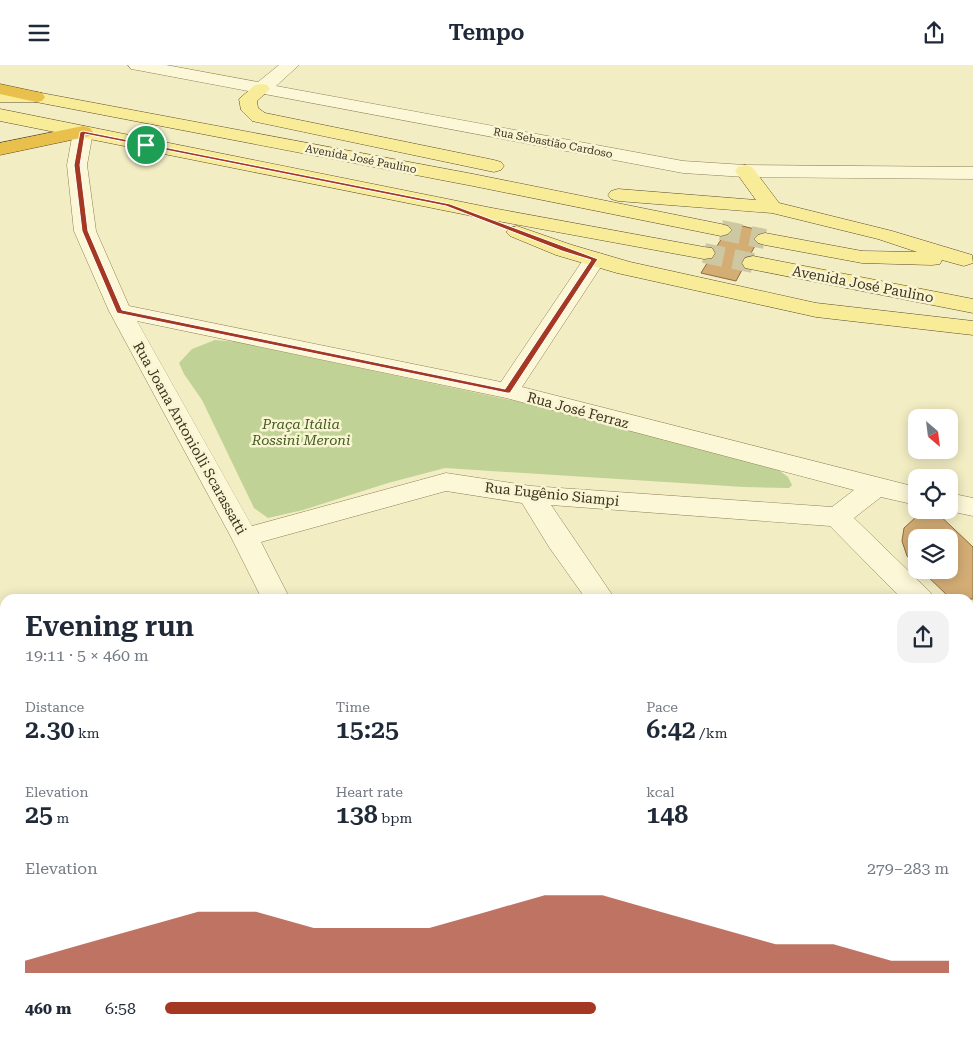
<!DOCTYPE html>
<html lang="en">
<head>
<meta charset="utf-8">
<style>
  :root { --surface:#fff; --page:#f2f2f3; --text:#1f2937; --muted:#747a83; --accent:#a43822 }
  body { margin:0; font-family:"Roboto Serif",serif; background:var(--page); color:var(--text); height:100vh; display:flex; flex-direction:column; font-size:19px; white-space:nowrap }
  * { box-sizing:border-box; margin:0 }
  p { font-size:16px; color:var(--muted) }
  .icon { flex:none; width:28px; height:28px; fill:none; stroke:currentColor; stroke-width:2; stroke-linecap:round; stroke-linejoin:round }
  .map { position:relative; flex:1; overflow:hidden }
  .drawer { position:absolute; left:0px; top:529px; width:974px; height:444px; display:flex; flex-direction:column; background:var(--surface); border-radius:15px 15px 0 0; box-shadow:0 2px 12px #0003 }
  .drawer>* { flex:none }
  .needle { width:32px; rotate:152deg }
  .buttons { position:absolute; left:908px; top:344px; display:grid; gap:10px }
  .buttons a { display:grid; place-items:center; width:50px; height:50px; border-radius:10px; background:var(--surface); box-shadow:0 2px 12px #0003; font-size:25px }
  .pin { position:absolute; display:grid; place-items:center; width:42px; height:42px; color:#fff; margin:-21px; border:2px solid #fff; border-radius:50%; box-shadow:0 1px 5px #0007 }
  .round { display:grid; place-items:center; flex:none; width:52px; height:52px; border-radius:15px; background:var(--page) }
  .overview { display:flex; align-items:center; justify-content:space-between; height:85px; padding:0 25px }
  h1 { font-size:28px; font-weight:600; line-height:38px }
  .stats { display:grid; grid-template-columns:repeat(3,1fr); gap:8px; height:85px; padding:5px 25px }
  .stats div { display:grid; align-content:center }
  .stats b { font-size:25px; font-weight:600 }
  .stats small { font-size:14px; font-weight:400 }
  .stats p { font-size:14px }
  .chart { height:140px; padding:10px 25px }
  .chart p { display:flex; justify-content:space-between }
  .chart svg { width:100%; height:90px; margin-top:5px; fill:var(--accent); opacity:.7 }
  ul { padding:0 25px; list-style:none; font-size:16px }
  li { display:grid; grid-template-columns:80px 60px 1fr; align-items:center; height:38px }
  li i { height:12px; border-radius:6px; background:var(--accent) }
  header { display:flex; justify-content:space-between; align-items:center; height:65px; padding:0 25px; background:var(--surface); font-size:22px; font-weight:600 }
  .map>svg:first-child { display:block }
</style>
</head>
<body>
<header><svg class="icon" aria-label="menu" viewBox="0 0 24 24"><path d="M4 6h16M4 12h16M4 18h16"/></svg>Tempo<svg class="icon" aria-label="share" viewBox="0 0 24 24"><path d="M12 15V3M7 8l5-5 5 5M5 13v7h14v-7"/></svg></header>
<div class="map">
<svg width="973" height="972" viewBox="0 0 973 972">
  <rect width="100%" height="100%" fill="#f2edc3"/>
  <!-- green -->
  <path fill="#c0d295" d="M 215,275 L 237,277 L 524,338 L 773,401 L 788,412 L 792,420 L 789,423 L 744,422 L 445,403 L 388,418 L 303,445 L 268,453 L 254,443 L 202,335 L 184,309 L 179,298 L 192,284 Z"/>
  <!-- building -->
  <path fill="#d4ad75" stroke="#906c3b" d="M 730,158 L 763,166 L 753,173 L 756,179 L 750,190 L 743,192 L 740,197 L 743,203 L 736,216 L 701,208 L 709,195 L 714,194 L 717,189 L 715,184 L 722,173 L 729,171 L 733,166 Z
    M 934,445 L 973,482 L 973,534 L 951,534 L 921,505 L 949,505 L 949,472 L 916,472 L 916,501 L 907,491 L 902,476 L 904,463 L 916,452 Z"/>
  <g fill="none" stroke-linecap="round" stroke-linejoin="round">
    <!-- major-tunnel -->
    <path stroke="#cec8a2" stroke-width="20" stroke-dasharray="20 10" stroke-linecap="butt" d="M 721,165 L 765,174
      M 704,188 L 753,198"/>
    <defs>
      <path id="minor" d="M 128,0 L 166,0 L 258,17 L 279,0 L 299,0 L 276,21 L 683,96 L 745,100 L 973,102 L 973,114 L 745,112 L 683,108 L 137,5 L 131,4 Z
        M 83,61 L 90,63 L 93,67 L 87,100 L 96,166 L 129,241 L 501,317 L 587,189 L 595,188 L 603,189 L 606,194 L 522,322 L 916,422 L 916,440 L 881,432 L 854,453 L 930,527 L 934,534 L 902,534 L 830,461 L 551,440 L 615,534 L 586,534 L 549,482 L 522,438 L 446,426 L 261,477 L 290,534 L 262,534 L 231,472 L 109,246 L 74,166 L 67,100 L 73,67 L 76,63 ZM 137,256 L 506,333 L 854,425 L 832,442 L 531,421 L 446,408 L 252,461 Z
        M 949,428 L 973,433 L 973,451 L 945,445 L 949,445 Z
        M 969,571 L 973,572 L 973,597 L 969,596 Z
        M 0,647 L 5,648 L 5,673 L 0,672 Z
        M 16,968 L 54,968 L 52,972 L 14,972 Z
        M 486,968 L 524,968 L 526,972 L 488,972 Z
        M 913,968 L 953,968 L 955,972 L 915,972 Z"/>
      <path id="major" d="M 261,19 L 267,20 L 270,24 L 257,36 L 258,43 L 265,48 L 494,95 L 501,97 L 504,101 L 501,105 L 494,107 L 252,56 L 241,45 L 239,34 L 255,20 Z
        M 0,27 L 36,27 L 473,109 L 721,159 L 728,161 L 732,165 L 728,169 L 721,171 L 473,121 L 36,37 L 0,37 Z
        M 0,44 L 492,143 L 704,182 L 712,183 L 715,188 L 712,193 L 704,194 L 492,155 L 0,56 Z
        M 745,100 L 752,102 L 779,138 L 892,166 L 972,190 L 973,198 L 964,201 L 942,195 L 940,199 L 932,200 L 862,198 L 765,180 L 758,178 L 754,174 L 758,170 L 765,168 L 862,186 L 917,187 L 878,174 L 772,148 L 618,136 L 611,134 L 608,130 L 611,126 L 618,124 L 756,135 L 735,106 L 738,102 Z
        M 517,161 L 572,180 L 630,197 L 816,238 L 973,256 L 973,270 L 816,252 L 617,208 L 556,190 L 510,171 L 506,167 L 510,163 Z
        M 753,191 L 973,234 L 973,248 L 745,203 L 742,198 L 745,193 Z"/>
      <path id="highway" d="M 0,19 L 42,28 L 45,32 L 42,36 L 36,37 L 0,29 Z
        M 83,61 L 90,63 L 93,67 L 90,71 L 0,90 L 0,78 Z"/>
    </defs>
    <!-- minor casing -->
    <use href="#minor" stroke="#8f7f58" stroke-width="1"/>
    <!-- major casing -->
    <use href="#major" stroke="#5c4b2c" stroke-width="1"/>
    <!-- highway casing -->
    <use href="#highway" stroke="#5c4b2c" stroke-width="1"/>
    <!-- minor -->
    <use href="#minor" fill="#fcf7d7" fill-rule="evenodd"/>
    <!-- major -->
    <use href="#major" fill="#f9ec98" fill-rule="evenodd"/>
    <!-- highway -->
    <use href="#highway" fill="#e9c04c" fill-rule="evenodd"/>
  </g>
  <!-- route -->
  <path fill="#a43822" stroke="#fff" fill-rule="evenodd" d="M 83,66 L 450,139 L 598,194 L 510,328 L 507,328 L 117,248 L 82,166 L 74,100 L 80,67 ZM 85,69 L 446,141 L 562,186 L 591,195 L 505,324 L 122,245 L 88,166 L 80,100 Z"/>
  <g text-anchor="middle" dominant-baseline="central" stroke-width="5" stroke-linejoin="round" paint-order="stroke">
    <!-- far-street labels -->
    <g font-size="11" fill="#3d321d" stroke="#f9f5d3">
      <text transform="translate(553 78) rotate(11)">Rua Sebastião Cardoso</text>
      <text transform="translate(361 94) rotate(11)">Avenida José Paulino</text>
    </g>
    <!-- street labels -->
    <g font-size="14" fill="#3d321d" stroke="#f9f5d3">
      <text transform="translate(863 219) rotate(11)">Avenida José Paulino</text>
      <text transform="translate(578 345) rotate(15)">Rua José Ferraz</text>
      <text transform="translate(190 373) rotate(61)">Rua Joana Antoniolli Scarassatti</text>
      <text transform="translate(552 429) rotate(6)">Rua Eugênio Siampi</text>
    </g>
    <!-- park labels -->
    <g font-size="14" font-style="italic" fill="#435c22" stroke="#f9f5d3">
      <text x="301" y="359">Praça Itália<tspan x="301" dy="16">Rossini Meroni</tspan></text>
    </g>
  </g>
</svg>
<div class="buttons">
<a><svg class="needle" viewBox="-14 -14 28 28"><path d="M0-13l5 13h-10z" fill="#e53935"/><path d="M0 13l5-13h-10z" fill="#747a83"/></svg></a>
<a><svg class="icon" aria-label="locate" viewBox="0 0 24 24"><circle cx="12" cy="12" r="6"/><path d="M12 2v4M12 18v4M2 12h4M18 12h4"/></svg></a>
<a><svg class="icon" aria-label="layers" viewBox="0 0 24 24"><path d="M12 4l9 5-9 5-9-5zM3 14l9 5 9-5"/></svg></a>
</div>
<div class="pin" style="left:146px;top:80px;background:#1e9e55"><svg class="icon" aria-label="arrive" viewBox="0 0 24 24"><path d="M6 21V4h12l-3 4 3 4H6"/></svg></div>
<section class="drawer">
<div class="overview"><div><h1>Evening run</h1><p>19:11 · 5 × 460 m</p></div><a class="round"><svg class="icon" aria-label="share" viewBox="0 0 24 24"><path d="M12 15V3M7 8l5-5 5 5M5 13v7h14v-7"/></svg></a></div>
<div class="stats">
<div><p>Distance</p><b>2.30<small> km</small></b></div>
<div><p>Time</p><b>15:25</b></div>
<div><p>Pace</p><b>6:42<small> /km</small></b></div>
</div>
<div class="stats">
<div><p>Elevation</p><b>25<small> m</small></b></div>
<div><p>Heart rate</p><b>138<small> bpm</small></b></div>
<div><p>kcal</p><b>148</b></div>
</div>
<div class="chart"><p><span>Elevation</span>279–283 m</p>
<svg viewBox="0 0 160 44" preserveAspectRatio="none"><path d="M0 44V38L10 30L20 22L30 14L40 14L50 22L60 22L70 22L80 14L90 6L100 6L110 14L120 22L130 30L140 30L150 38L160 38V44z"/></svg>
</div>
<ul>
<li><b>460 m</b>6:58<i style="width:55%"></i></li>
</ul>
</section>
</div>
</body>
</html>
